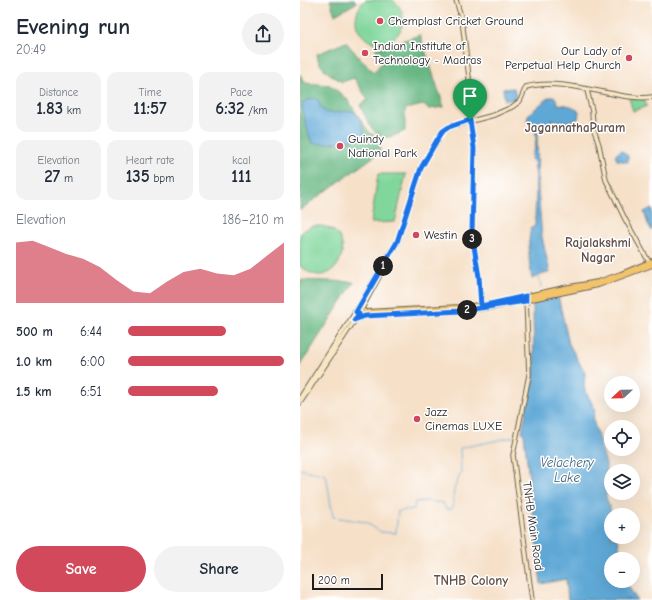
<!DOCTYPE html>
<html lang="en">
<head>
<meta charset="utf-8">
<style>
  :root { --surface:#fff; --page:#f2f2f3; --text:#1f2937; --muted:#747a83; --accent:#d1495b }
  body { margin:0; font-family:"Comic Neue",sans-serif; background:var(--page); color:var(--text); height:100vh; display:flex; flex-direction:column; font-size:15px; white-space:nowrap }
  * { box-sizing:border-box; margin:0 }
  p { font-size:13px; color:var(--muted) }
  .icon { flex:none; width:22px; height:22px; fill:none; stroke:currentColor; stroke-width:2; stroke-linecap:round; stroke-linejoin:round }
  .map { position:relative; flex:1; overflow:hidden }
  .side { display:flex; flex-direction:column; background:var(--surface); width:300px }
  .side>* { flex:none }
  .needle { width:26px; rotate:248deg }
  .fabs { position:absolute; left:304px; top:376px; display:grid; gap:8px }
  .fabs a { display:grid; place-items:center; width:36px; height:36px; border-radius:50%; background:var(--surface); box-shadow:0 4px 16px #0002; font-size:20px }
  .scale { position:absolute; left:12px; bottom:10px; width:71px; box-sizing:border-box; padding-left:4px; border:2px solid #1c1c1c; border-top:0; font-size:11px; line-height:14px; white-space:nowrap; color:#1c1c1c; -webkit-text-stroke:3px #fff; paint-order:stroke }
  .pin { position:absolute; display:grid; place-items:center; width:34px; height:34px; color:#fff; margin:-41px -17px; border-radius:50% 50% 50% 0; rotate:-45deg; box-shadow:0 0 4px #0007 }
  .pin .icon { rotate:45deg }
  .km { position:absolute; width:20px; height:20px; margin:-10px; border-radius:50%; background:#222; color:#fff; font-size:11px; line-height:20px; text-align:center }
  .round { display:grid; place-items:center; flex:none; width:42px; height:42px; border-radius:21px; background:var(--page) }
  .headline { display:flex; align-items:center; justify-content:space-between; height:68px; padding:0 16px }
  h1 { font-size:22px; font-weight:700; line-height:30px }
  .stats { display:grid; grid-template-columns:repeat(3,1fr); gap:6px; height:68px; padding:4px 16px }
  .stats div { display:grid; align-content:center; border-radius:10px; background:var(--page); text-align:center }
  .stats b { font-size:17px; font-weight:700 }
  .stats small { font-size:11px; font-weight:400 }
  .stats p { font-size:11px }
  .chart { height:112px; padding:8px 16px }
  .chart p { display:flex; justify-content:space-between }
  .chart svg { width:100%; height:72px; margin-top:4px; fill:var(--accent); opacity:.7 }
  .cta { display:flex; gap:8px; margin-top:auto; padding:8px 16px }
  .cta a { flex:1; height:46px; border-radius:24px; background:var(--accent); color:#fff; font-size:16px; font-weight:700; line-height:46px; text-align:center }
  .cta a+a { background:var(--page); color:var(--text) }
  ul { padding:0 16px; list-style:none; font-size:13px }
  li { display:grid; grid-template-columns:64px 48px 1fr; align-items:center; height:30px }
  li i { height:10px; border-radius:5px; background:var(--accent) }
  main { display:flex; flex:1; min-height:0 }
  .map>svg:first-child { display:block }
</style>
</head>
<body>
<main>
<section class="side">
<div class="headline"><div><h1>Evening run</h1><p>20:49</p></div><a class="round"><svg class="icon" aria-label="share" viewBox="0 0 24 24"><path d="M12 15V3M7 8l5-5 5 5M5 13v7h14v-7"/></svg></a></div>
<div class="stats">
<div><p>Distance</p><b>1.83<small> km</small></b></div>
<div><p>Time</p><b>11:57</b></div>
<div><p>Pace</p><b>6:32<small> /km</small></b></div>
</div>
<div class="stats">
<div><p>Elevation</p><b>27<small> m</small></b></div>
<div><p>Heart rate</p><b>135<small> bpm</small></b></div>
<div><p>kcal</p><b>111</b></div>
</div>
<div class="chart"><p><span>Elevation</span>186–210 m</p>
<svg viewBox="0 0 160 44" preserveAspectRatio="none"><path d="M0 44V7L10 6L20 10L30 14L40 17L50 22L60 30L70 37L80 38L90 31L100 25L110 23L120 26L130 27L140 23L150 15L160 7V44z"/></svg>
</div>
<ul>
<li><b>500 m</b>6:44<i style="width:63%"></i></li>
<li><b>1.0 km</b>6:00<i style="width:100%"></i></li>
<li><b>1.5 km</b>6:51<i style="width:58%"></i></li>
</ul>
<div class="cta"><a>Save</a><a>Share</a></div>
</section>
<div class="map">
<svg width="352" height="600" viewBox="0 0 352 600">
  <rect width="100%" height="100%" fill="#fff"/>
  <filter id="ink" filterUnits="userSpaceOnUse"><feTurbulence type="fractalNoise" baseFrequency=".025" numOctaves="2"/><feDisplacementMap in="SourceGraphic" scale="8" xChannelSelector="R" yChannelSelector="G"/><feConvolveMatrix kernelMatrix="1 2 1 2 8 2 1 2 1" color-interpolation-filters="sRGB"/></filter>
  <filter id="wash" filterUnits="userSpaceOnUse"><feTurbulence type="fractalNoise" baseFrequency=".012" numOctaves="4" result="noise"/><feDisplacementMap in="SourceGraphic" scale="16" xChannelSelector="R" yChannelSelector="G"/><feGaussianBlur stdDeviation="0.9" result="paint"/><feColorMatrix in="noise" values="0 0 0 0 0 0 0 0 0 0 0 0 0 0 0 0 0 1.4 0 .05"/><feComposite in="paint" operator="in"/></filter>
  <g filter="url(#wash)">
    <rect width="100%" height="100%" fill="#f6e0c8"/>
    <!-- green -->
    <path fill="#80d69b" stroke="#4e795c" d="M 66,0 L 93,0 C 121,24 84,60 62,35 C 58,31 56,26 56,21 C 56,13 59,5 66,0 Z
      M 329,98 L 344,99 L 347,106 L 333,111 Z
      M 78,174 L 106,174 L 95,222 L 71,223 Z
      M 12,226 C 66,222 39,301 0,266 L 0,234 L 5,230 Z"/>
    <!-- forest -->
    <path fill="#68b783" stroke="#426a50" d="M 30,0 L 55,0 L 56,3 L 35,15 Z
      M 120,35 L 144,107 L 129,109 L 123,105 L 105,109 L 105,131 C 100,133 94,136 89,137 C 72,139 66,117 60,105 L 68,100 L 54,78 L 42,82 C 30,74 18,68 17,54 L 46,42 L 61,60 L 74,72 L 84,60 L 75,49 Z
      M 0,74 L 4,83 L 30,85 L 47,99 L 69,132 L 80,140 L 80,152 L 0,210 Z
      M 0,280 L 54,282 L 0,366 Z"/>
    <!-- water -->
    <path fill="#5fa8d6" stroke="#3e6279" d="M 214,88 L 216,98 L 205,101 L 203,89 Z
      M 249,97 L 255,97 L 258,104 C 266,105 274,105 279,112 L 278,119 L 270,122 L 252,120 L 240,127 L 237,139 L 238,190 L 242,237 L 250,273 L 244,273 L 232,279 C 229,262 227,245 231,228 L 235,226 L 236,176 L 234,161 L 231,159 C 232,153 234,150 235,146 C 237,139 236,131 233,125 L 227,122 L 228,115 Z
      M 15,98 L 19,101 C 22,123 46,106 55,113 C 61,118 63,130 65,136 L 61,139 L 24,144 L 12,143 C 9,136 0,108 3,103 C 5,100 12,99 15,98 Z
      M 322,150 L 328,156 L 328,162 L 317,160 L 315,155 Z
      M 352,208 L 352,231 L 348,224 L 344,212 Z
      M 258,296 L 269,344 L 285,373 L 284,388 L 295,409 L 293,420 L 306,464 L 306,497 L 312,515 L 311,537 L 318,537 L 321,559 L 311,559 L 311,581 L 325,581 L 337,600 L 268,600 L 266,579 L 241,584 L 224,435 L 222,431 L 234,375 L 233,302 Z"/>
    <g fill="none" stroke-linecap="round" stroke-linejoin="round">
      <!-- stream -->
      <path stroke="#5fa8d6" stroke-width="1" d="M 236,173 L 236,196
        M 239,275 L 241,287
        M 0,469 L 26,475 L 33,517 L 65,522 L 81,532 L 96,533 L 98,511 L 114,509 L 115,502 L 126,501 L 143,503 L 146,509 L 152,509 L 154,489 L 161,472 L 160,448 L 214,437"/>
    </g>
  </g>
  <g filter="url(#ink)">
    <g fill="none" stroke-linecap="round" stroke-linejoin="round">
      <defs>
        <path id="secondary" d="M 156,0 L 162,20 L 169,77 L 170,121 L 174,148 L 172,234 L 179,277 L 181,305
          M 287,90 L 292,111 L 293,127 L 299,145 L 306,180 L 325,219 L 349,262
          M 226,298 L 229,375 L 213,455 L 232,600
          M 0,398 L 58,308 L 91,251 L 97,243 L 121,168 L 142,132 L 149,127 L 194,115 L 212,107 L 220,101 L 226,87 C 253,79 290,90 318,95 C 329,97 341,99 352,97
          M 0,403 L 59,314 L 79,277"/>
        <path id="primary" d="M 58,308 L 66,312 L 161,307 L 191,304 L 264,288 L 298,282 L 321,274 L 352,261
          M 55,312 L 64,316
          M 55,320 L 65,316 L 161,311 L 194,307 L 298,285 L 352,265"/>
      </defs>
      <!-- secondary casing -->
      <use href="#secondary" stroke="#686158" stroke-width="5.5"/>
      <!-- primary casing -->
      <use href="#primary" stroke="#686158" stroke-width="6"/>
      <!-- secondary -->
      <use href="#secondary" stroke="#f9e7c3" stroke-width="3.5"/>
      <!-- primary -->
      <use href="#primary" stroke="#f1c36a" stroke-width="4"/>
    </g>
  </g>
  <g fill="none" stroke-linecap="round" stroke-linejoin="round" filter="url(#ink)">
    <defs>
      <path id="route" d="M 170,120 L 174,148 L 172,234 L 179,277 L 181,306 L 226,296 L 226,301 L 161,311 L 65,316 L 54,320 L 59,314 L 56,312 L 97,242 L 121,168 L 137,140 L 143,131 L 149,127 Z"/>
    </defs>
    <!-- route casing -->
    <use href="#route" stroke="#fff" stroke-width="8"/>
    <!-- route -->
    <use href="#route" stroke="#1a73e8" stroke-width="5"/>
  </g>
  <!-- markers -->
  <g fill="#d1495b" stroke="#fff" stroke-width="1.5">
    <circle cx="80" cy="21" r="4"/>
    <circle cx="65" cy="53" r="4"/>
    <circle cx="329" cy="58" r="4"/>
    <circle cx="40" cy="146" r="4"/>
    <circle cx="116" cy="235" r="4"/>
    <circle cx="117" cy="419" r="4"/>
  </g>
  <g text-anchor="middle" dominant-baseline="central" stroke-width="3" stroke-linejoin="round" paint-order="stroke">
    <!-- poi labels -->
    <g font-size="12" fill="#1c1c1c" stroke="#fff" text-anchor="start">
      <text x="88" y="21">Chemplast Cricket Ground</text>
      <text x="73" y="46">Indian Institute of<tspan x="73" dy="14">Technology - Madras</tspan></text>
      <text x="321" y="51" text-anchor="end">Our Lady of<tspan x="321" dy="14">Perpetual Help Church</tspan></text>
      <text x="48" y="139">Guindy<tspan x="48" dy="14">National Park</tspan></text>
      <text x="124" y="235">Westin</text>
      <text x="125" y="412">Jazz<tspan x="125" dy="14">Cinemas LUXE</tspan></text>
    </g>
    <!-- street labels -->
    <g font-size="12" fill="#1c1c1c" stroke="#fff">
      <text transform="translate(233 526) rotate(82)">TNHB Main Road</text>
    </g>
    <!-- neighbourhood labels -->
    <g font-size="13" font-weight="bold" fill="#625049" stroke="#fff">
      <text x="275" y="127">JagannathaPuram</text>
      <text x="298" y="242">Rajalakshmi<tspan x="298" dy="15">Nagar</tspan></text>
      <text x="171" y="580">TNHB Colony</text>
    </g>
    <!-- water labels -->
    <g font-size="13" font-style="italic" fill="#3e6279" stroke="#fff">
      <text x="267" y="462">Velachery<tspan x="267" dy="15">Lake</tspan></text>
    </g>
  </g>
</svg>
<div class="fabs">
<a><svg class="needle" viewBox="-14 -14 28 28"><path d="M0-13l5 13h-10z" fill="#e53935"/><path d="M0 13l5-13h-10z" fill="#747a83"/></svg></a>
<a><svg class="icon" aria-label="locate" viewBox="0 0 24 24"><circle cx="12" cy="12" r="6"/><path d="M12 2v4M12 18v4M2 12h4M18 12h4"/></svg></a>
<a><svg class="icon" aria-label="layers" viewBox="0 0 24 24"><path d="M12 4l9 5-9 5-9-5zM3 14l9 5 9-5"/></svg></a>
<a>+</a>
<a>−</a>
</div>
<div class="scale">200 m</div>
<div class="pin" style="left:170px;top:120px;background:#1e9e55"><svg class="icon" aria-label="arrive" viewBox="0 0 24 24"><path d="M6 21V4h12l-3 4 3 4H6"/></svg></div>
<b class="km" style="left:83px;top:266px">1</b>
<b class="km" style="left:167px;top:310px">2</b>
<b class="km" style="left:172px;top:239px">3</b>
</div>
</main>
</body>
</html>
